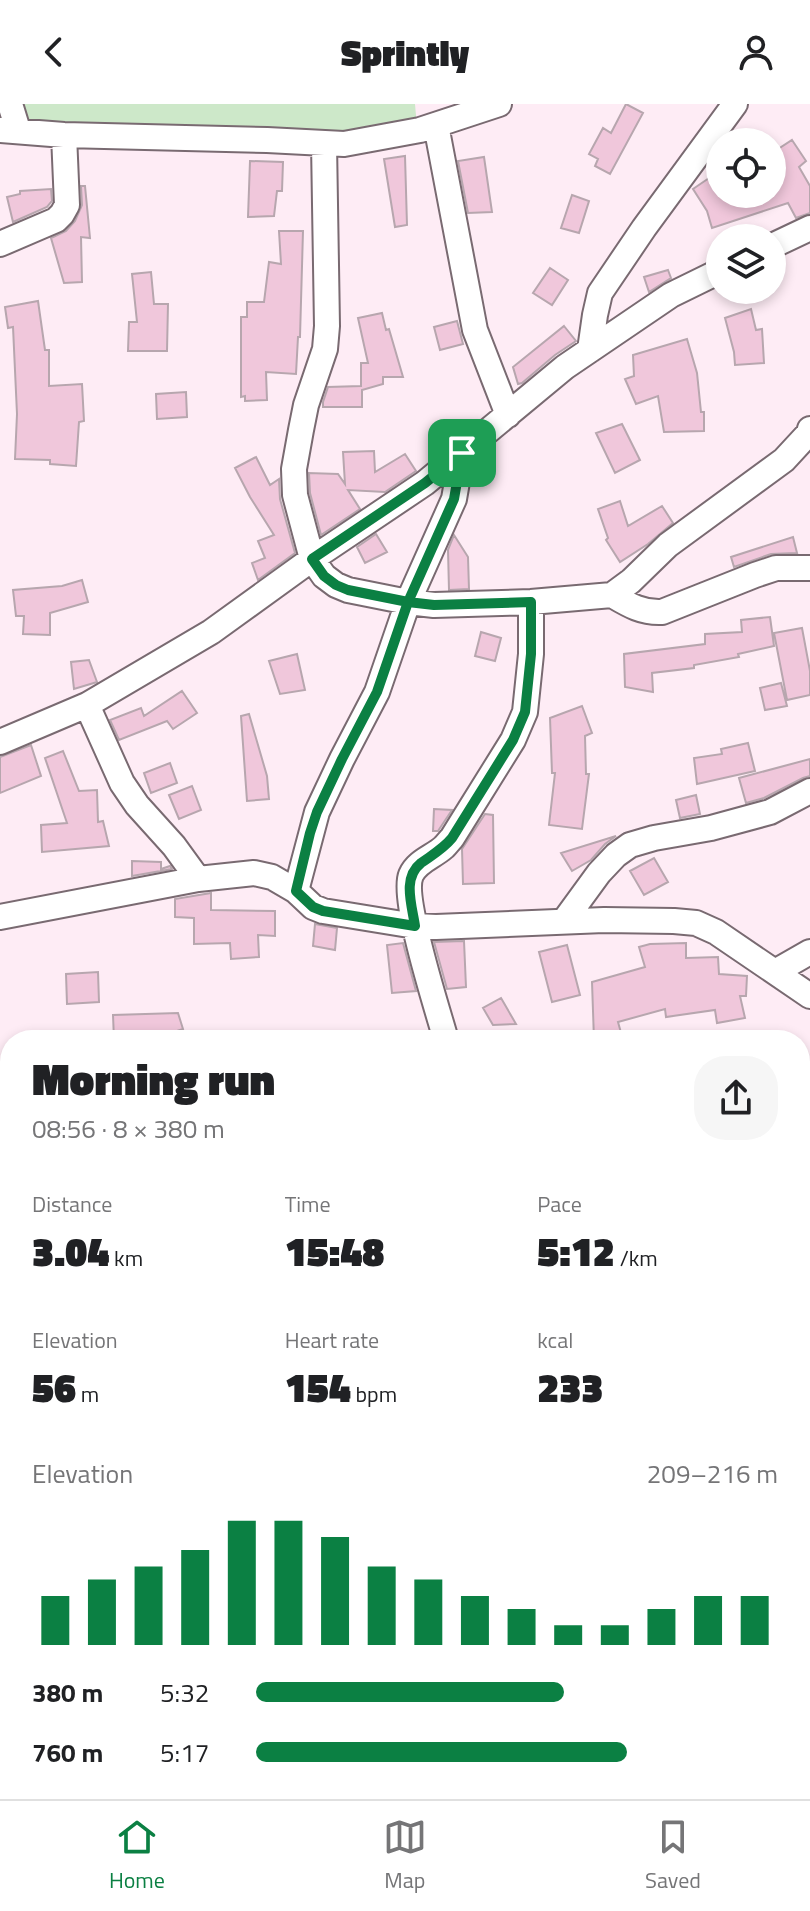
<!DOCTYPE html>
<html lang="en">
<head>
<meta charset="utf-8">
<style>
  :root { --surface:#fff; --page:#f6f6f6; --text:#202124; --muted:#757577; --line:#e0e0e0; --accent:#0b8043 }
  body { margin:0; font-family:"Titillium Web",sans-serif; background:var(--page); color:var(--text); height:100vh; display:flex; flex-direction:column; font-size:30px; white-space:nowrap }
  * { box-sizing:border-box; margin:0 }
  p { font-size:26px; color:var(--muted) }
  .icon { flex:none; width:44px; height:44px; fill:none; stroke:currentColor; stroke-width:2; stroke-linecap:round; stroke-linejoin:round }
  .map { position:relative; flex:1; overflow:hidden }
  .side { position:absolute; left:0px; top:926px; width:810px; height:770px; display:flex; flex-direction:column; background:var(--surface); border-radius:32px 32px 0 0; box-shadow:0 4px 12px #0003 }
  .side>* { flex:none }
  .buttons { position:absolute; left:706px; top:24px; display:grid; gap:16px }
  .buttons a { display:grid; place-items:center; width:80px; height:80px; border-radius:50%; background:var(--surface); box-shadow:0 4px 12px #0003; font-size:40px }
  .pin { position:absolute; display:grid; place-items:center; width:68px; height:68px; color:#fff; margin:-34px; border-radius:16px; box-shadow:0 4px 12px #0006 }
  .round { display:grid; place-items:center; flex:none; width:84px; height:84px; border-radius:32px; background:var(--page) }
  .head { display:flex; align-items:center; justify-content:space-between; height:136px; padding:0 32px }
  h1 { font-size:44px; font-weight:800; line-height:60px }
  .figures { display:grid; grid-template-columns:repeat(3,1fr); gap:12px; height:136px; padding:8px 32px }
  .figures div { display:grid; align-content:center }
  .figures b { font-size:40px; font-weight:800 }
  .figures small { font-size:22px; font-weight:400 }
  .figures p { font-size:22px }
  .chart { height:224px; padding:16px 32px }
  .chart p { display:flex; justify-content:space-between }
  .chart svg { width:100%; height:144px; margin-top:8px; stroke:var(--accent); stroke-width:6 }
  ul { padding:0 32px; list-style:none; font-size:26px }
  li { display:grid; grid-template-columns:128px 96px 1fr; align-items:center; height:60px }
  li i { height:20px; border-radius:10px; background:var(--accent) }
  header { display:flex; justify-content:space-between; align-items:center; height:104px; padding:0 32px; background:var(--surface); font-size:36px; font-weight:800 }
  .tabs { display:flex; justify-content:space-around; align-items:center; height:112px; border-top:2px solid var(--line); background:var(--surface); font-size:22px; color:var(--muted) }
  .tabs a { display:grid; justify-items:center; gap:4px }
  .tabs .active { color:var(--accent) }
  .map>svg:first-child { display:block }
</style>
</head>
<body>
<header><svg class="icon" aria-label="back" viewBox="0 0 24 24"><path d="M15 5l-7 7 7 7"/></svg>Sprintly<svg class="icon" aria-label="person" viewBox="0 0 24 24"><circle cx="12" cy="8" r="4"/><path d="M4 21q1-7 8-7t8 7"/></svg></header>
<div class="map">
<svg width="810" height="1695" viewBox="0 0 810 1695">
  <rect width="100%" height="100%" fill="#feecf5"/>
  <!-- green -->
  <path fill="#cde8c9" d="M 19,0 L 415,0 L 417,23 L 343,44 L 26,25 Z"/>
  <!-- building -->
  <path fill="#f0c7db" stroke="#b7a6ae" stroke-width="2" d="M 626,0 L 643,9 L 610,70 L 595,62 L 598,55 L 589,50 L 603,24 L 611,29 Z
    M 792,36 L 806,57 L 799,63 L 810,82 L 810,109 L 796,114 L 788,99 L 712,124 L 707,107 L 693,85 L 712,72 L 720,83 L 720,90 L 772,90 L 772,49 Z
    M 405,52 L 407,121 L 395,123 L 384,55 Z
    M 484,53 L 492,108 L 468,109 L 458,57 Z
    M 250,57 L 283,58 L 282,87 L 277,87 L 274,112 L 248,113 Z
    M 81,82 L 85,82 L 90,134 L 81,133 L 82,178 L 64,179 L 51,134 L 66,127 L 75,117 L 82,101 Z
    M 51,85 L 52,97 L 47,103 L 13,118 L 7,93 L 20,90 L 20,87 Z
    M 572,91 L 589,97 L 579,129 L 561,124 Z
    M 279,127 L 303,127 L 300,233 L 298,233 L 296,270 L 266,268 L 267,296 L 245,297 L 245,292 L 241,293 L 241,213 L 247,213 L 247,198 L 264,198 L 269,158 L 281,160 Z
    M 550,164 L 568,176 L 552,201 L 533,189 Z
    M 668,166 L 671,174 L 649,188 L 644,173 Z
    M 151,168 L 154,200 L 168,200 L 167,247 L 128,247 L 129,218 L 137,218 L 132,170 Z
    M 38,197 L 45,246 L 49,246 L 49,282 L 82,280 L 84,317 L 79,318 L 76,362 L 50,360 L 50,356 L 15,355 L 17,310 L 13,223 L 8,224 L 5,203 Z
    M 751,205 L 756,226 L 762,225 L 764,259 L 735,261 L 734,248 L 725,214 Z
    M 382,209 L 386,226 L 389,225 L 403,273 L 383,273 L 383,280 L 362,286 L 362,303 L 323,303 L 323,298 L 328,283 L 361,282 L 361,259 L 368,259 L 358,214 Z
    M 457,217 L 463,240 L 440,246 L 434,223 Z
    M 564,222 L 576,237 L 555,251 L 522,279 L 518,280 L 513,263 Z
    M 687,235 L 697,269 L 701,308 L 704,308 L 704,327 L 664,328 L 658,292 L 636,300 L 625,275 L 634,272 L 633,251 Z
    M 186,288 L 187,313 L 157,315 L 156,290 Z
    M 622,320 L 640,356 L 615,369 L 596,329 Z
    M 374,347 L 375,368 L 405,350 L 416,367 L 385,388 L 348,386 L 360,405 L 321,431 L 310,389 L 309,369 L 338,370 L 345,380 L 343,348 Z
    M 256,353 L 270,381 L 279,375 L 280,395 L 295,449 L 258,476 L 252,459 L 265,454 L 258,437 L 274,431 L 250,393 L 235,364 Z
    M 620,397 L 628,422 L 662,402 L 673,419 L 648,440 L 620,458 L 606,436 L 608,434 L 598,405 Z
    M 376,430 L 387,448 L 365,459 L 357,443 Z
    M 454,431 L 468,453 L 469,485 L 449,486 L 448,446 Z
    M 793,433 L 797,449 L 771,450 L 734,463 L 731,453 Z
    M 82,476 L 88,498 L 50,509 L 50,531 L 23,530 L 24,512 L 16,512 L 13,486 L 62,482 Z
    M 770,513 L 774,542 L 738,550 L 739,553 L 694,561 L 694,564 L 652,569 L 653,588 L 625,583 L 624,550 L 705,540 L 705,530 L 742,528 L 741,516 Z
    M 802,524 L 810,567 L 810,591 L 787,596 L 774,529 Z
    M 481,528 L 501,534 L 495,557 L 475,552 Z
    M 297,550 L 305,586 L 280,590 L 269,557 Z
    M 89,556 L 97,578 L 74,585 L 71,558 Z
    M 781,579 L 787,602 L 765,606 L 760,584 Z
    M 182,587 L 197,609 L 173,625 L 167,617 L 119,636 L 110,616 L 141,604 L 144,612 Z
    M 582,602 L 592,629 L 585,632 L 586,670 L 589,670 L 582,725 L 549,721 L 555,669 L 552,669 L 550,614 Z
    M 249,610 L 267,672 L 269,695 L 247,697 L 241,612 Z
    M 748,639 L 755,667 L 697,680 L 694,654 L 722,650 L 721,645 Z
    M 31,641 L 41,672 L 0,689 L 0,653 Z
    M 63,647 L 79,687 L 97,686 L 98,718 L 103,717 L 109,742 L 42,748 L 41,721 L 67,719 L 45,654 Z
    M 810,655 L 810,672 L 803,674 L 764,694 L 746,699 L 739,674 Z
    M 170,659 L 177,679 L 151,689 L 144,669 Z
    M 192,682 L 201,706 L 179,715 L 169,691 Z
    M 696,691 L 700,710 L 680,714 L 676,696 Z
    M 434,705 L 452,706 L 438,727 L 433,727 Z
    M 485,710 L 493,711 L 494,779 L 463,780 L 462,745 Z
    M 616,732 L 605,740 L 591,756 L 572,767 L 561,749 Z
    M 654,754 L 668,778 L 644,791 L 630,767 Z
    M 132,757 L 161,758 L 161,765 L 170,762 L 172,765 L 132,772 Z
    M 211,789 L 211,806 L 275,807 L 275,832 L 258,831 L 259,853 L 231,855 L 230,839 L 194,840 L 194,814 L 175,813 L 175,795 Z
    M 315,820 L 337,824 L 335,846 L 313,842 Z
    M 464,837 L 466,883 L 447,885 L 434,838 Z
    M 403,839 L 416,887 L 392,889 L 387,841 Z
    M 686,839 L 686,854 L 718,853 L 719,870 L 747,872 L 746,892 L 740,892 L 745,914 L 717,919 L 715,906 L 666,913 L 665,905 L 618,918 L 623,936 L 594,936 L 592,878 L 645,863 L 639,843 L 650,840 Z
    M 567,841 L 580,891 L 552,898 L 539,848 Z
    M 98,868 L 99,898 L 67,900 L 66,870 Z
    M 501,894 L 516,920 L 493,921 L 483,904 Z
    M 178,909 L 183,925 L 150,936 L 114,936 L 113,911 Z"/>
  <g fill="none" stroke-linecap="round" stroke-linejoin="round">
    <defs>
      <path id="minor" d="M 10,0 L 18,26
        M 436,21 L 475,226 L 508,311
        M 0,26 L 64,31 L 267,36 L 344,40 L 420,26 L 499,0
        M 324,39 L 327,222 L 325,245 L 306,301 L 301,326 L 294,365 L 295,391 L 312,455 L 324,472 L 336,481 L 348,486 L 408,498 L 434,501 L 531,498 L 612,491 L 631,477 L 668,441 L 784,356 L 809,329 L 810,325
        M 0,140 L 56,116 L 62,110 L 67,101 L 64,31
        M 772,142 L 810,124
        M 590,246 L 595,211 L 600,189 L 644,124 L 735,0
        M 612,491 C 629,501 642,509 662,508 L 755,471 L 776,464 L 810,464
        M 87,601 L 122,679 L 137,701 L 174,742 L 198,775
        M 0,638 L 87,601 L 211,528 L 312,455 L 425,379 L 565,263 L 671,191 L 720,167
        M 296,787 L 317,708 L 342,655 L 377,588 L 408,498 L 454,395 L 462,349
        M 0,813 L 198,775 L 254,769 L 272,773 L 296,787 L 313,803 L 323,807 L 415,822 L 436,823 L 604,816 L 674,817 L 696,819 L 716,828 L 810,892
        M 564,817 L 599,769 L 616,751 L 630,741 L 654,734 L 711,724 L 770,708 L 810,687
        M 775,868 L 810,848
        M 446,936 C 438,907 401,794 411,771 C 417,757 433,753 444,743 C 447,740 449,737 452,734 L 513,636 L 525,608 L 531,550 L 531,498
        M 0,1079 L 10,1085
        M 800,1252 L 810,1230
        M 0,1294 L 10,1292
        M 800,1325 L 810,1338
        M 800,1419 C 806,1431 810,1442 800,1452
        M 0,1541 L 10,1526
        M 469,1686 L 478,1695
        M 317,1695 L 334,1686"/>
    </defs>
    <!-- minor casing -->
    <use href="#minor" stroke="#796a71" stroke-width="28"/>
    <!-- minor -->
    <use href="#minor" stroke="#fff" stroke-width="24"/>
  </g>
  <g fill="none" stroke-linecap="round" stroke-linejoin="round">
    <defs>
      <path id="route" d="M 462,349 L 454,395 L 408,498 L 377,588 L 342,655 L 317,708 L 310,729 L 296,787 L 313,803 L 323,807 L 415,822 C 412,801 402,774 421,759 C 432,751 443,745 452,734 L 513,636 L 525,608 L 531,550 L 531,498 L 434,501 L 408,498 L 348,486 L 336,481 L 324,472 L 312,455 L 425,379 L 462,349"/>
    </defs>
    <!-- route casing -->
    <use href="#route" stroke="#fff" stroke-width="16"/>
    <!-- route -->
    <use href="#route" stroke="#0b8043" stroke-width="10"/>
  </g>
</svg>
<div class="buttons">
<a><svg class="icon" aria-label="locate" viewBox="0 0 24 24"><circle cx="12" cy="12" r="6"/><path d="M12 2v4M12 18v4M2 12h4M18 12h4"/></svg></a>
<a><svg class="icon" aria-label="layers" viewBox="0 0 24 24"><path d="M12 4l9 5-9 5-9-5zM3 14l9 5 9-5"/></svg></a>
</div>
<div class="pin" style="left:462px;top:349px;background:#1e9e55"><svg class="icon" aria-label="arrive" viewBox="0 0 24 24"><path d="M6 21V4h12l-3 4 3 4H6"/></svg></div>
<section class="side">
<div class="head"><div><h1>Morning run</h1><p>08:56 · 8 × 380 m</p></div><a class="round"><svg class="icon" aria-label="share" viewBox="0 0 24 24"><path d="M12 15V3M7 8l5-5 5 5M5 13v7h14v-7"/></svg></a></div>
<div class="figures">
<div><p>Distance</p><b>3.04<small> km</small></b></div>
<div><p>Time</p><b>15:48</b></div>
<div><p>Pace</p><b>5:12<small> /km</small></b></div>
</div>
<div class="figures">
<div><p>Elevation</p><b>56<small> m</small></b></div>
<div><p>Heart rate</p><b>154<small> bpm</small></b></div>
<div><p>kcal</p><b>233</b></div>
</div>
<div class="chart"><p><span>Elevation</span>209–216 m</p>
<svg viewBox="0 0 160 44" preserveAspectRatio="none"><path d="M5 44V29M15 44V24M25 44V20M35 44V15M45 44V6M55 44V6M65 44V11M75 44V20M85 44V24M95 44V29M105 44V33M115 44V38M125 44V38M135 44V33M145 44V29M155 44V29"/></svg>
</div>
<ul>
<li><b>380 m</b>5:32<i style="width:59%"></i></li>
<li><b>760 m</b>5:17<i style="width:71%"></i></li>
</ul>
</section>
</div>
<nav class="tabs">
<a class="active"><svg class="icon" aria-label="home" viewBox="0 0 24 24"><path d="M3 11l9-7 9 7M6 9v11h12V9"/></svg>Home</a>
<a><svg class="icon" aria-label="map" viewBox="0 0 24 24"><path d="M3 6l6-2 6 2 6-2v14l-6 2-6-2-6 2zM9 4v14M15 6v14"/></svg>Map</a>
<a><svg class="icon" aria-label="saved" viewBox="0 0 24 24"><path d="M7 4h10v16l-5-4-5 4z"/></svg>Saved</a>
</nav>
</body>
</html>
